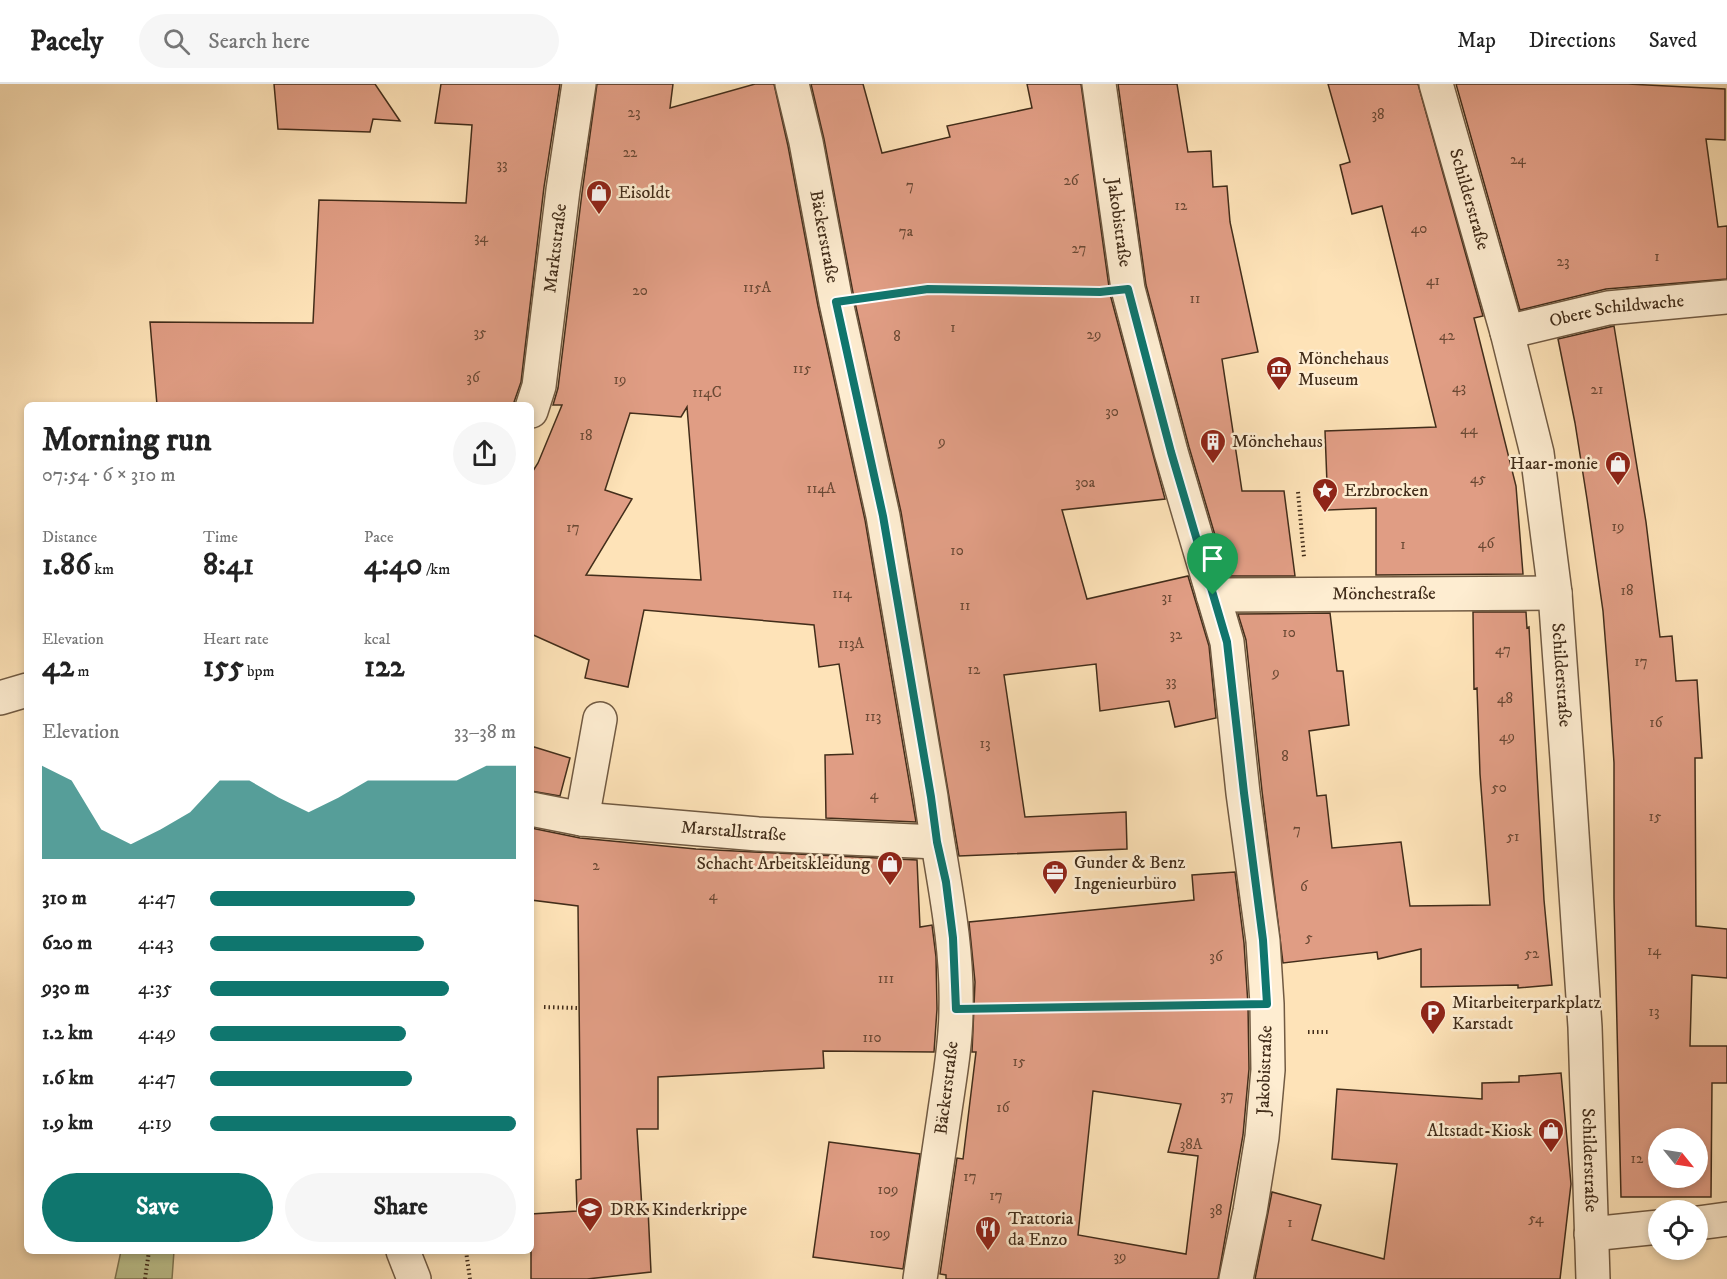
<!DOCTYPE html>
<html lang="en">
<head>
<meta charset="utf-8">
<style>
  :root { --surface:#fff; --page:#f6f6f6; --text:#222; --muted:#767676; --line:#e0e0e0; --accent:#0f766e }
  body { margin:0; font-family:"IM FELL DW Pica",serif; background:var(--page); color:var(--text); height:100vh; display:flex; flex-direction:column; font-size:22px; white-space:nowrap }
  * { box-sizing:border-box; margin:0 }
  p { font-size:20px; color:var(--muted) }
  .icon { flex:none; width:33px; height:33px; fill:none; stroke:currentColor; stroke-width:2; stroke-linecap:round; stroke-linejoin:round }
  .map { position:relative; flex:1; overflow:hidden }
  .details { position:absolute; left:24px; top:318px; width:510px; height:852px; display:flex; flex-direction:column; background:var(--surface); border-radius:9px; box-shadow:0 3px 9px #0003 }
  .details>* { flex:none }
  .needle { width:39px; rotate:120deg }
  .fabs { position:absolute; left:1648px; top:1044px; display:grid; gap:12px }
  .fabs a { display:grid; place-items:center; width:60px; height:60px; border-radius:50%; background:var(--surface); box-shadow:0 3px 9px #0003; font-size:30px }
  .pin { position:absolute; display:grid; place-items:center; width:51px; height:51px; color:#fff; margin:-62px -26px; border-radius:50% 50% 50% 0; rotate:-45deg; box-shadow:0 0 6px #0007 }
  .pin .icon { rotate:45deg }
  .round { display:grid; place-items:center; flex:none; width:63px; height:63px; border-radius:32px; background:var(--page) }
  .head { display:flex; align-items:center; justify-content:space-between; height:102px; padding:0 18px }
  h1 { font-size:33px; font-weight:700; line-height:45px }
  .metrics { display:grid; grid-template-columns:repeat(3,1fr); gap:9px; height:102px; padding:6px 18px }
  .metrics div { display:grid; align-content:center }
  .metrics b { font-size:30px; font-weight:700 }
  .metrics small { font-size:16px; font-weight:400 }
  .metrics p { font-size:16px }
  .chart { height:168px; padding:12px 18px }
  .chart p { display:flex; justify-content:space-between }
  .chart svg { width:100%; height:108px; margin-top:6px; fill:var(--accent); opacity:.7 }
  .action { display:flex; gap:12px; margin-top:auto; padding:12px 18px }
  .action a { flex:1; height:69px; border-radius:36px; background:var(--accent); color:#fff; font-size:24px; font-weight:700; line-height:69px; text-align:center }
  .action a+a { background:var(--page); color:var(--text) }
  ul { padding:0 18px; list-style:none; font-size:20px }
  li { display:grid; grid-template-columns:96px 72px 1fr; align-items:center; height:45px }
  li i { height:15px; border-radius:8px; background:var(--accent) }
  header { display:flex; align-items:center; gap:36px; box-sizing:border-box; height:84px; padding:0 30px; background:var(--surface); border-bottom:2px solid var(--line) }
  header strong { font-size:28px }
  nav { display:flex; gap:33px; margin-inline-start:auto; font-size:21px }
  .search { width:420px; height:54px; background:var(--page); display:flex; align-items:center; gap:15px; box-sizing:border-box; padding:0 21px; border-radius:33px; color:var(--muted); font-size:22px }
  .map>svg:first-child { display:block }
</style>
</head>
<body>
<header>
<strong>Pacely</strong>
<div class="search"><svg class="icon" aria-label="search" viewBox="0 0 24 24"><circle cx="10" cy="10" r="6"/><path d="M15 15l6 6"/></svg>Search here</div>
<nav><a>Map</a><a>Directions</a><a>Saved</a></nav>
</header>
<div class="map">
<svg width="1727" height="1195" viewBox="0 0 1727 1195">
  <rect width="100%" height="100%" fill="#fee3b8"/>
  <filter id="stains"><feTurbulence type="fractalNoise" baseFrequency=".00333" numOctaves="4"/><feColorMatrix values="0 0 0 0 .2 0 0 0 0 .09 0 0 0 0 .02 0 0 0 .5 -.17"/></filter>
  <radialGradient id="worn" r=".72"><stop offset=".6" stop-color="#630" stop-opacity="0"/><stop offset="1" stop-color="#630" stop-opacity=".3"/></radialGradient>
  <!-- green -->
  <path fill="#bec490" stroke="#807855" stroke-width="1.5" d="M 121,1167 L 174,1167 L 172,1195 L 115,1195 Z"/>
  <!-- building -->
  <path fill="#e09d84" stroke="#422d1a" stroke-width="1.5" fill-rule="evenodd" d="M 274,0 L 375,0 L 400,37 L 373,35 L 370,48 L 278,45 Z
    M 441,0 L 560,0 L 544,103 L 521,298 L 513,321 L 157,321 L 150,238 L 313,239 L 319,116 L 466,119 L 472,41 L 435,39 Z
    M 597,0 L 673,0 L 670,24 L 755,0 L 774,0 L 788,62 L 818,222 L 865,436 L 916,738 L 826,734 L 825,671 L 853,670 L 839,580 L 819,583 L 814,541 L 644,526 L 628,603 L 585,594 L 589,576 L 531,550 L 531,390 L 538,379 L 562,321 L 553,321 L 558,304 L 582,109 ZM 687,323 L 701,496 L 586,491 L 632,415 L 605,406 L 630,329 L 681,333 Z
    M 811,0 L 863,0 L 882,69 L 950,53 L 947,42 L 1032,24 L 1027,0 L 1081,0 L 1110,210 L 1165,415 L 1062,426 L 1087,515 L 1188,492 L 1209,562 L 1216,634 L 1175,643 L 1169,617 L 1100,627 L 1096,580 L 1004,591 L 1025,733 L 1126,728 L 1127,765 L 959,772 L 901,428 L 854,214 L 824,55 Z
    M 1118,0 L 1177,0 L 1188,68 L 1211,67 L 1213,103 L 1227,102 L 1230,138 L 1258,268 L 1222,275 L 1242,407 L 1284,407 L 1295,492 L 1227,492 L 1189,363 L 1146,201 Z
    M 1328,0 L 1418,0 L 1483,232 L 1474,234 L 1516,402 L 1523,490 L 1376,491 L 1376,424 L 1328,426 L 1325,347 L 1436,343 L 1382,122 L 1352,130 L 1340,81 L 1350,78 Z
    M 1456,0 L 1628,0 L 1725,5 L 1725,56 L 1706,55 L 1718,143 L 1727,142 L 1727,195 L 1606,205 L 1520,226 Z
    M 1614,242 L 1646,438 L 1660,553 L 1672,552 L 1676,597 L 1697,596 L 1702,674 L 1695,674 L 1696,842 L 1727,845 L 1727,894 L 1692,891 L 1690,962 L 1727,962 L 1727,999 L 1712,999 L 1711,1113 L 1621,1113 L 1614,814 L 1614,679 L 1609,603 L 1603,527 L 1587,415 L 1575,339 L 1558,255 ZM 1659,1054 L 1698,1054 L 1698,1094 L 1659,1094 Z
    M 1473,528 L 1526,528 L 1527,544 L 1529,543 L 1544,816 L 1552,901 L 1518,904 L 1518,901 L 1421,903 L 1421,865 L 1378,875 L 1377,868 L 1283,879 L 1262,707 L 1246,556 L 1238,530 L 1330,529 L 1337,587 L 1343,587 L 1349,641 L 1309,647 L 1317,712 L 1326,711 L 1332,764 L 1401,758 L 1410,822 L 1490,821 L 1480,690 L 1477,604 L 1474,605 Z
    M 531,662 L 570,674 L 560,712 L 531,707 Z
    M 531,744 L 580,754 L 696,765 L 917,776 L 920,843 L 932,841 L 936,873 L 937,925 L 934,968 L 823,967 L 824,984 L 658,993 L 658,1045 L 637,1045 L 642,1125 L 648,1125 L 651,1188 L 587,1195 L 531,1195 L 531,1130 L 577,1127 L 576,1096 L 581,1095 L 578,822 L 531,816 Z
    M 1235,788 L 1244,859 L 1248,921 L 1249,985 L 1243,1051 L 1218,1195 L 946,1195 L 946,1191 L 940,1190 L 957,1074 L 963,1075 L 976,968 L 972,968 L 975,898 L 969,838 L 1194,816 L 1192,791 ZM 1093,1007 L 1181,1020 L 1168,1068 L 1198,1072 L 1186,1170 L 1078,1151 Z
    M 1561,989 L 1571,1100 L 1560,1195 L 1255,1195 L 1272,1108 L 1321,1121 L 1312,1156 L 1384,1175 L 1397,1080 L 1332,1075 L 1337,1005 L 1482,1015 L 1482,999 L 1519,998 L 1519,992 Z
    M 829,1058 L 920,1070 L 903,1185 L 813,1173 Z"/>
  <g fill="none" stroke-linecap="round" stroke-linejoin="round">
    <defs>
      <g id="minor">
        <path id="s1" d="M 792,0 L 806,58 L 836,218 L 883,432 L 931,713 C 940,783 958,853 956,925 C 956,961 949,997 944,1033 C 936,1087 928,1141 920,1195"/>
        <path id="s2" d="M 1099,0 L 1128,205 L 1171,368 L 1227,558 L 1243,709 L 1263,857 L 1267,920 L 1268,986 L 1262,1053 L 1250,1127 L 1236,1195"/>
        <path id="s3" d="M 1436,0 L 1507,248 L 1537,369 L 1555,509 L 1567,675 L 1585,943 L 1593,1195"/>
        <path id="s4" d="M 1507,248 L 1608,224 L 1727,213"/>
        <path id="s5" d="M 531,327 L 539,302 L 563,106 L 579,0"/>
        <path id="s6" d="M 1213,511 L 1555,509"/>
        <path d="M 0,614 L 27,606"/>
        <path id="s7" d="M 531,725 L 582,735 L 758,750 L 937,758"/>
        <path d="M 582,735 L 600,635"/>
        <path d="M 1698,1139 L 1727,1135"/>
        <path d="M 1591,1150 L 1659,1143"/>
        <path d="M 403,1167 L 414,1195"/>
      </g>
    </defs>
    <!-- minor casing -->
    <use href="#minor" stroke="#715a42" stroke-width="36"/>
    <!-- path -->
    <path stroke="#422d1a" stroke-width="4" stroke-dasharray="1.5 3" stroke-linecap="butt" d="M 875,212 L 928,205 L 1089,208
      M 1298,408 L 1304,473
      M 544,923 L 579,924
      M 996,924 L 1229,921
      M 1308,948 L 1330,948
      M 466,1167 L 470,1195
      M 145,1195 L 149,1167"/>
    <!-- minor -->
    <use href="#minor" stroke="#feedd1" stroke-width="33"/>
  </g>
  <g fill="none" stroke-linecap="round" stroke-linejoin="round">
    <defs>
      <path id="route" d="M 928,205 L 1100,208 L 1128,205 L 1171,368 L 1227,558 L 1244,709 L 1263,856 L 1267,920 L 956,925 L 953,854 L 946,798 L 937,758 L 931,713 L 883,432 L 836,218 Z"/>
    </defs>
    <!-- route casing -->
    <use href="#route" stroke="#fff" stroke-width="12"/>
    <!-- route -->
    <use href="#route" stroke="#0f766e" stroke-width="8"/>
  </g>
  <!-- icons -->
  <defs>
    <symbol id="shop-pin" viewBox="-11 -11 22 30"><path d="M0 17L-7.5 6A9.5 9.5 0 1 1 7.5 6Z" fill="#8f2418" stroke="#feedd1"/><path d="M-5-2.5h2.3a2.7 3.5 0 0 1 5.4 0H5L5.5 6h-11ZM-1.5-2.5h3a1.5 2.3 0 0 0-3 0Z" fill="#fff"/></symbol>
    <symbol id="museum-pin" viewBox="-11 -11 22 30"><path d="M0 17L-7.5 6A9.5 9.5 0 1 1 7.5 6Z" fill="#8f2418" stroke="#feedd1"/><path d="M0-6L6-3V-2H-6V-3ZM-5-1h2V3h-2ZM-1-1h2V3h-2ZM3-1h2V3H3ZM-6 4H6V6H-6Z" fill="#fff"/></symbol>
    <symbol id="building-pin" viewBox="-11 -11 22 30"><path d="M0 17L-7.5 6A9.5 9.5 0 1 1 7.5 6Z" fill="#8f2418" stroke="#feedd1"/><path d="M-4-6H4V6H1V3H-1V6H-4ZM-2.5-4.3h1.7v1.8h-1.7ZM.8-4.3h1.7v1.8H.8ZM-2.5-1h1.7V.8h-1.7ZM.8-1h1.7V.8H.8Z" fill="#fff"/></symbol>
    <symbol id="sight-pin" viewBox="-11 -11 22 30"><path d="M0 17L-7.5 6A9.5 9.5 0 1 1 7.5 6Z" fill="#8f2418" stroke="#feedd1"/><path d="M0-6L1.8-2.2L6-1.7L2.9 1.2L3.7 5.4L0 3.3L-3.7 5.4L-2.9 1.2L-6-1.7L-1.8-2.2Z" fill="#fff"/></symbol>
    <symbol id="office-pin" viewBox="-11 -11 22 30"><path d="M0 17L-7.5 6A9.5 9.5 0 1 1 7.5 6Z" fill="#8f2418" stroke="#feedd1"/><path d="M-6-3h4V-5.5h4V-3h4V5H-6ZM-1-4.5V-3h2v-1.5ZM-6 0V1H6V0Z" fill="#fff"/></symbol>
    <symbol id="parking-pin" viewBox="-11 -11 22 30"><path d="M0 17L-7.5 6A9.5 9.5 0 1 1 7.5 6Z" fill="#8f2418" stroke="#feedd1"/><path d="M-3.5-5.5H1a3.5 3.5 0 0 1 0 7H-1V5.5H-3.5ZM-1-3.4V-.6H.8a1.4 1.4 0 0 0 0-2.8Z" fill="#fff"/></symbol>
    <symbol id="school-pin" viewBox="-11 -11 22 30"><path d="M0 17L-7.5 6A9.5 9.5 0 1 1 7.5 6Z" fill="#8f2418" stroke="#feedd1"/><path d="M0-5L7-2L0 1L-7-2ZM-4 1L0 2.5L4 1V4Q0 6-4 4Z" fill="#fff"/></symbol>
    <symbol id="restaurant-pin" viewBox="-11 -11 22 30"><path d="M0 17L-7.5 6A9.5 9.5 0 1 1 7.5 6Z" fill="#8f2418" stroke="#feedd1"/><path d="M-5-6h1v4h1v-4h1v4h1v-4h1v5L-1.5 .5V6h-2V.5L-5-1ZM5-6V6H3V1.5H1.5Q1.5-4 5-6Z" fill="#fff"/></symbol>
  </defs>
  <g fill-rule="evenodd">
    <use href="#shop-pin" x="584" y="94" width="30" height="40"/>
    <use href="#museum-pin" x="1264" y="270" width="30" height="40"/>
    <use href="#building-pin" x="1198" y="343" width="30" height="40"/>
    <use href="#shop-pin" x="1603" y="365" width="30" height="40"/>
    <use href="#sight-pin" x="1310" y="392" width="30" height="40"/>
    <use href="#shop-pin" x="875" y="765" width="30" height="40"/>
    <use href="#office-pin" x="1040" y="774" width="30" height="40"/>
    <use href="#parking-pin" x="1418" y="914" width="30" height="40"/>
    <use href="#shop-pin" x="1536" y="1032" width="30" height="40"/>
    <use href="#school-pin" x="575" y="1111" width="30" height="40"/>
    <use href="#restaurant-pin" x="973" y="1130" width="30" height="40"/>
  </g>
  <g text-anchor="middle" dominant-baseline="central" stroke-width="5" stroke-linejoin="round" paint-order="stroke">
    <!-- number labels -->
    <g font-size="15" fill="#6a4934">
      <text x="634" y="28">23</text>
      <text x="1378" y="30">38</text>
      <text x="630" y="68">22</text>
      <text x="1518" y="75">24</text>
      <text x="502" y="80">33</text>
      <text x="1071" y="96">26</text>
      <text x="910" y="101">7</text>
      <text x="1181" y="121">12</text>
      <text x="1419" y="144">40</text>
      <text x="906" y="147">7a</text>
      <text x="481" y="153">34</text>
      <text x="1079" y="164">27</text>
      <text x="1657" y="172">1</text>
      <text x="1563" y="177">23</text>
      <text x="1433" y="196">41</text>
      <text x="757" y="203">115A</text>
      <text x="640" y="206">20</text>
      <text x="1195" y="214">11</text>
      <text x="953" y="243">1</text>
      <text x="480" y="248">35</text>
      <text x="1094" y="250">29</text>
      <text x="1447" y="251">42</text>
      <text x="897" y="252">8</text>
      <text x="802" y="284">115</text>
      <text x="473" y="293">36</text>
      <text x="620" y="295">19</text>
      <text x="1459" y="303">43</text>
      <text x="1597" y="305">21</text>
      <text x="707" y="308">114C</text>
      <text x="1112" y="327">30</text>
      <text x="1469" y="345">44</text>
      <text x="586" y="351">18</text>
      <text x="942" y="357">9</text>
      <text x="1478" y="394">45</text>
      <text x="1085" y="398">30a</text>
      <text x="821" y="404">114A</text>
      <text x="1618" y="442">19</text>
      <text x="573" y="443">17</text>
      <text x="1486" y="459">46</text>
      <text x="1403" y="460">1</text>
      <text x="957" y="466">10</text>
      <text x="1627" y="506">18</text>
      <text x="842" y="509">114</text>
      <text x="1167" y="513">31</text>
      <text x="965" y="521">11</text>
      <text x="1289" y="548">10</text>
      <text x="1176" y="550">32</text>
      <text x="851" y="559">113A</text>
      <text x="1503" y="565">47</text>
      <text x="1641" y="577">17</text>
      <text x="974" y="585">12</text>
      <text x="1276" y="588">9</text>
      <text x="1171" y="597">33</text>
      <text x="1505" y="614">48</text>
      <text x="873" y="632">113</text>
      <text x="1656" y="638">16</text>
      <text x="1507" y="652">49</text>
      <text x="985" y="659">13</text>
      <text x="1285" y="672">8</text>
      <text x="1499" y="703">50</text>
      <text x="874" y="710">4</text>
      <text x="1655" y="732">15</text>
      <text x="1297" y="745">7</text>
      <text x="1513" y="752">51</text>
      <text x="596" y="781">2</text>
      <text x="1304" y="802">6</text>
      <text x="713" y="811">4</text>
      <text x="1309" y="853">5</text>
      <text x="1654" y="866">14</text>
      <text x="1532" y="869">52</text>
      <text x="1216" y="872">36</text>
      <text x="886" y="894">111</text>
      <text x="1654" y="927">13</text>
      <text x="872" y="953">110</text>
      <text x="1019" y="977">15</text>
      <text x="1227" y="1011">37</text>
      <text x="1003" y="1023">16</text>
      <text x="1191" y="1060">38A</text>
      <text x="1637" y="1074">12</text>
      <text x="970" y="1092">17</text>
      <text x="888" y="1105">109</text>
      <text x="996" y="1111">17</text>
      <text x="1216" y="1126">38</text>
      <text x="1536" y="1134">54</text>
      <text x="1290" y="1138">1</text>
      <text x="880" y="1149">109</text>
      <text x="1120" y="1172">39</text>
    </g>
    <!-- poi labels -->
    <g font-size="18" fill="#422d1a" stroke="#feedd1" text-anchor="start">
      <text x="618" y="109">Eisoldt</text>
      <text x="1298" y="275">Mönchehaus<tspan x="1298" dy="21">Museum</tspan></text>
      <text x="1232" y="358">Mönchehaus</text>
      <text x="1598" y="380" text-anchor="end">Haar-monie</text>
      <text x="1344" y="407">Erzbrocken</text>
      <text x="1074" y="779">Gunder &amp; Benz<tspan x="1074" dy="21">Ingenieurbüro</tspan></text>
      <text x="870" y="780" text-anchor="end">Schacht Arbeitskleidung</text>
      <text x="1452" y="919">Mitarbeiterparkplatz<tspan x="1452" dy="21">Karstadt</tspan></text>
      <text x="1532" y="1047" text-anchor="end">Altstadt-Kiosk</text>
      <text x="610" y="1126">DRK Kinderkrippe</text>
      <text x="1008" y="1135">Trattoria<tspan x="1008" dy="21">da Enzo</tspan></text>
    </g>
    <!-- street labels -->
    <g font-size="18" fill="#422d1a" stroke="#feedd1">
      <text stroke="none"><textPath href="#s3" startOffset="120">Schilderstraße</textPath></text>
      <text stroke="none"><textPath href="#s2" startOffset="140">Jakobistraße</textPath></text>
      <text stroke="none"><textPath href="#s1" startOffset="156">Bäckerstraße</textPath></text>
      <text stroke="none"><textPath href="#s5" startOffset="165">Marktstraße</textPath></text>
      <text stroke="none"><textPath href="#s4" startOffset="112">Obere Schildwache</textPath></text>
      <text stroke="none"><textPath href="#s6" startOffset="171">Mönchestraße</textPath></text>
      <text stroke="none"><textPath href="#s3" startOffset="606">Schilderstraße</textPath></text>
      <text stroke="none"><textPath href="#s7" startOffset="204">Marstallstraße</textPath></text>
      <text transform="translate(1265 986) rotate(-88)">Jakobistraße</text>
      <text transform="translate(947 1004) rotate(-83)">Bäckerstraße</text>
      <text stroke="none"><textPath href="#s3" startOffset="1092">Schilderstraße</textPath></text>
    </g>
  </g>
  <rect width="100%" height="100%" filter="url(#stains)"/>
  <rect width="100%" height="100%" fill="url(#worn)"/>
</svg>
<div class="fabs">
<a><svg class="needle" viewBox="-14 -14 28 28"><path d="M0-13l5 13h-10z" fill="#e53935"/><path d="M0 13l5-13h-10z" fill="#767676"/></svg></a>
<a><svg class="icon" aria-label="locate" viewBox="0 0 24 24"><circle cx="12" cy="12" r="6"/><path d="M12 2v4M12 18v4M2 12h4M18 12h4"/></svg></a>
</div>
<div class="pin" style="left:1213px;top:511px;background:#1e9e55"><svg class="icon" aria-label="arrive" viewBox="0 0 24 24"><path d="M6 21V4h12l-3 4 3 4H6"/></svg></div>
<section class="details">
<div class="head"><div><h1>Morning run</h1><p>07:54 · 6 × 310 m</p></div><a class="round"><svg class="icon" aria-label="share" viewBox="0 0 24 24"><path d="M12 15V3M7 8l5-5 5 5M5 13v7h14v-7"/></svg></a></div>
<div class="metrics">
<div><p>Distance</p><b>1.86<small> km</small></b></div>
<div><p>Time</p><b>8:41</b></div>
<div><p>Pace</p><b>4:40<small> /km</small></b></div>
</div>
<div class="metrics">
<div><p>Elevation</p><b>42<small> m</small></b></div>
<div><p>Heart rate</p><b>155<small> bpm</small></b></div>
<div><p>kcal</p><b>122</b></div>
</div>
<div class="chart"><p><span>Elevation</span>33–38 m</p>
<svg viewBox="0 0 160 44" preserveAspectRatio="none"><path d="M0 44V6L10 12L20 32L30 38L40 32L50 25L60 12L70 12L80 19L90 25L100 19L110 12L120 12L130 12L140 12L150 6L160 6V44z"/></svg>
</div>
<ul>
<li><b>310 m</b>4:47<i style="width:67%"></i></li>
<li><b>620 m</b>4:43<i style="width:70%"></i></li>
<li><b>930 m</b>4:35<i style="width:78%"></i></li>
<li><b>1.2 km</b>4:49<i style="width:64%"></i></li>
<li><b>1.6 km</b>4:47<i style="width:66%"></i></li>
<li><b>1.9 km</b>4:19<i style="width:100%"></i></li>
</ul>
<div class="action"><a>Save</a><a>Share</a></div>
</section>
</div>
</body>
</html>
